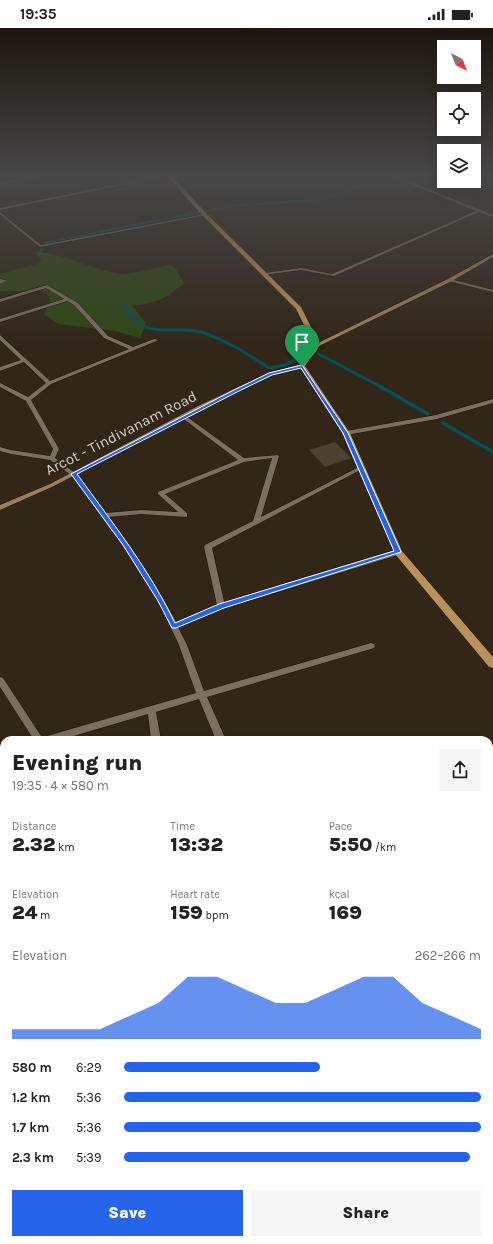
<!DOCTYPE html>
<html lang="en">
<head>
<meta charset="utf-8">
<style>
  :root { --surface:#fff; --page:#f6f6f6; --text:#222; --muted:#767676; --accent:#2563eb }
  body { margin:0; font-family:Karla,sans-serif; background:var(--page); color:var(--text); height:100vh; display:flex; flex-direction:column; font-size:15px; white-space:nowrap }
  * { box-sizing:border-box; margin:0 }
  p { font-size:13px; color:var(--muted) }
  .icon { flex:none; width:22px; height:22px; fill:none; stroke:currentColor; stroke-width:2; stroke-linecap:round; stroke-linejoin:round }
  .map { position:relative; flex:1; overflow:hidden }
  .details { position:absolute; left:0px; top:708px; width:493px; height:508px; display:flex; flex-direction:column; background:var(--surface); border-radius:12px 12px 0 0; box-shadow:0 4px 16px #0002 }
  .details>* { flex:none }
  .needle { width:26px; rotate:138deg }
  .buttons { position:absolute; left:437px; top:12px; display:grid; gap:8px }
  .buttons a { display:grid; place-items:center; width:44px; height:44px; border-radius:0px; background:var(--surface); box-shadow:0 4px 16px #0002; font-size:20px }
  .pin { position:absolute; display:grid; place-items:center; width:34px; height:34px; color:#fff; margin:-41px -17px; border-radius:50% 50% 50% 0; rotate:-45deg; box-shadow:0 0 4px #0007 }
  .pin .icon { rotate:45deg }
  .round { display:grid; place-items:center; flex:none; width:42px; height:42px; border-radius:0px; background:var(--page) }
  .headline { display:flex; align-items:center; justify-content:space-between; height:68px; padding:0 12px }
  h1 { font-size:22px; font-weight:800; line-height:30px }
  .stats { display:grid; grid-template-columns:repeat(3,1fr); gap:6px; height:68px; padding:4px 12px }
  .stats div { display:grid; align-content:center }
  .stats b { font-size:20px; font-weight:800 }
  .stats small { font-size:11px; font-weight:400 }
  .stats p { font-size:11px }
  .chart { height:112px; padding:8px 12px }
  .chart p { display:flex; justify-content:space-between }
  .chart svg { width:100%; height:72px; margin-top:4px; fill:var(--accent); opacity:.7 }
  .button { display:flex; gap:8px; margin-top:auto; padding:8px 12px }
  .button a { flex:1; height:46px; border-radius:0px; background:var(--accent); color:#fff; font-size:16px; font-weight:800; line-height:46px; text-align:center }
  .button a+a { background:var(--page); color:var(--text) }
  ul { padding:0 12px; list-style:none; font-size:13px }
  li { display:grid; grid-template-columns:64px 48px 1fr; align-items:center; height:30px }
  li i { height:10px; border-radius:5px; background:var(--accent) }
  .status { display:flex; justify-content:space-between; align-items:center; height:28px; padding:0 20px; background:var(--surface); direction:ltr }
  .status svg { height:11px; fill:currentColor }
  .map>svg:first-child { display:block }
</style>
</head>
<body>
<div class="status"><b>19:35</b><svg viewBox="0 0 49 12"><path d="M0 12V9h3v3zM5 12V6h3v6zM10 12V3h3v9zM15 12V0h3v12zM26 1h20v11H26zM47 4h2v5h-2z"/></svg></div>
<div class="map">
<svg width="493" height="1216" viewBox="0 0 493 1216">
  <rect width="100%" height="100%" fill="#312618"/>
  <!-- green -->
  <path fill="#2f4715" d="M 35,224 C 65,225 87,240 115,245 C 133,248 153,240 170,237 L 176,241 L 184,256 C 178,259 174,263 169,267 C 157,274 145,276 132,278 L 146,295 L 140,310 L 115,303 L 58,296 L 44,286 L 51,274 L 47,266 L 41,263 L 0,263 L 0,246 L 40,235 L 41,231 Z"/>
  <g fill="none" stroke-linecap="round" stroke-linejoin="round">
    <!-- stream-far2 -->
    <path stroke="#01515c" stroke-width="2" d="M 45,215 L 230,178 L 323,171 L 371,155 L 389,152
      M 42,221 L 40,224 L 42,225"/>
    <!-- stream-far1 -->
    <path stroke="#01515c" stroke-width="3" d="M 122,277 C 129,284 135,294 144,298 C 160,306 183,299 201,304 C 226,312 248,326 269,340 L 285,337 L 301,328
      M 319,326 L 383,360"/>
    <!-- stream -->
    <path stroke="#01515c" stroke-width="3.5" d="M 381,359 L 428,386
      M 443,395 L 493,424"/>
  </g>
  <!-- building -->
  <path fill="#4d4132" d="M 335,414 L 351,430 L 325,439 L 309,422 Z"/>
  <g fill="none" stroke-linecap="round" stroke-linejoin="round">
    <defs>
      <path id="service" d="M 395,522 L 398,522 L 402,524 L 401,526 L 221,581 L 217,578 L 218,576 Z"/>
      <path id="minor" d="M 33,148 L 42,148 L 0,157 L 0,155 Z
        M 158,148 L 167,148 L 0,182 L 0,180 Z
        M 391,148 L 397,148 L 493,187 L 493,189 L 479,184 L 334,248 L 301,242 L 263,247 L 263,245 L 265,245 L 301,240 L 332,246 L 476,183 Z
        M 0,184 L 41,217 L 205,186 L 207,187 L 40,219 L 0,187 Z
        M 0,251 L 6,252 L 6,253 L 0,256 Z
        M 450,251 L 493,262 L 493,264 L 448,253 L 448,251 Z
        M 47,257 L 78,275 L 108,308 L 133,319 L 154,311 L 159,312 L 51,356 L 31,372 L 59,421 L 55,430 L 75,445 L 106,485 L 141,482 L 178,484 L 158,466 L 158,464 L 238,432 L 181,389 L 181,387 L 183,386 L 244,430 L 278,427 L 279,428 L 261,489 L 359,439 L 363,439 L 364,440 L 212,520 L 225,578 L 224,580 L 178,599 L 187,617 L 204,663 L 371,615 L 374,616 L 375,618 L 374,620 L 371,621 L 207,669 L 226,712 L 216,712 L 199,671 L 156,684 L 161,712 L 151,712 L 148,686 L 60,712 L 34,712 L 0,659 L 0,649 L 3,650 L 43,711 L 47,708 L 196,665 L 179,617 L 158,573 L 122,517 L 71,447 L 50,432 L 11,426 L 0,423 L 0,419 L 11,422 L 50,428 L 53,421 L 26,373 L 0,359 L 0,355 L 28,369 L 46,355 L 24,334 L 0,343 L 0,339 L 21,332 L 0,312 L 0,307 L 50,353 L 129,321 L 104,310 L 74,277 L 67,273 L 0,294 L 0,291 L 64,271 L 46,260 L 0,274 L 0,271 ZM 272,430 L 253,493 L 205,517 L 204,519 L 217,577 L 176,594 C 157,557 134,522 109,489 L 141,486 L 187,489 L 187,485 L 165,466 L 244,434 Z
        M 493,371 L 493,375 L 437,391 L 346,407 L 343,405 L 346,403 L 436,387 Z
        M 4,729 L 4,738 L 0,739 L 0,730 Z
        M 489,901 L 493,901 L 493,911 L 489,911 Z
        M 4,1072 L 4,1085 L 0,1086 L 0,1073 Z
        M 413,1212 L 427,1212 L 429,1216 L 415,1216 Z"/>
      <path id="secondary" d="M 493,226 L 493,229 L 452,253 L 319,318 L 314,317 L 448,251 Z
        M 302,336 L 304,337 L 304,339 L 272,347 L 202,380 L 54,458 L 0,482 L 0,477 L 50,456 L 198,378 L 268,345 Z"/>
      <path id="primary" d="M 167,148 L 172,148 L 207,186 L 301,279 L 320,317 L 305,338 L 350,405 L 402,523 L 493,629 L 493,640 L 489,639 L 395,526 L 342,405 L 299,338 L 314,317 L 296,281 L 203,188 Z"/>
    </defs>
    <!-- service casing -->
    <use href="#service" stroke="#190f03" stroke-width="1"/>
    <!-- minor casing -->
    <use href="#minor" stroke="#190f03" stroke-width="1"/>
    <!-- secondary casing -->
    <use href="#secondary" stroke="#190f03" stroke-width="1"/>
    <!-- primary casing -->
    <use href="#primary" stroke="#190f03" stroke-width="1"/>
    <!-- service -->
    <use href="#service" fill="#7c6f5f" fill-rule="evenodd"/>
    <!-- minor -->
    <use href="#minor" fill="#7c6f5f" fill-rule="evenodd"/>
    <!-- secondary -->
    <use href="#secondary" fill="#9c805d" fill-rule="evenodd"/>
    <!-- primary -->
    <use href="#primary" fill="#bb915b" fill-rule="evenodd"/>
  </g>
  <!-- sky -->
  <linearGradient id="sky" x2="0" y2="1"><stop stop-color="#1b150d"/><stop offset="0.46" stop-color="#484748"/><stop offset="1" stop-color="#484748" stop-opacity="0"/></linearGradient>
  <rect width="493" height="319" fill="url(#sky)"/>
  <!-- route -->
  <path fill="#2563eb" stroke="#fff" fill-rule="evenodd" d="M 302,337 L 348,405 L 401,524 L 224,580 L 176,600 L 172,600 L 158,573 L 123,517 L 71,446 L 234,362 L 269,345 ZM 301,340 L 343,405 L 394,523 L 219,576 L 175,595 C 149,541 112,494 77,446 L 237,364 L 272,347 Z"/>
  <g text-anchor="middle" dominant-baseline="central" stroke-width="4" stroke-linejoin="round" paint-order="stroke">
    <!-- street labels -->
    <g font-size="15" fill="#d9d2c9" stroke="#312618">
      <text transform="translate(121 405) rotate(-27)">Arcot - Tindivanam Road</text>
    </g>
  </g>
</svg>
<div class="buttons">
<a><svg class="needle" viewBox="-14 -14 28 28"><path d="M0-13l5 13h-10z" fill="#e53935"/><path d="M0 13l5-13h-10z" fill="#767676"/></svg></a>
<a><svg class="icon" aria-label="locate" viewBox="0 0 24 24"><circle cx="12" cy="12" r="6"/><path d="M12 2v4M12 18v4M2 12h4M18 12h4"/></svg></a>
<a><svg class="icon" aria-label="layers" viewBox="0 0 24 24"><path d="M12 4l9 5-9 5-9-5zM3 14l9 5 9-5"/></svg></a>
</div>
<div class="pin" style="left:302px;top:338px;background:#1e9e55"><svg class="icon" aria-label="arrive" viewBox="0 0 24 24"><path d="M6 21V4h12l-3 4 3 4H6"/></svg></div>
<section class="details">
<div class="headline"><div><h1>Evening run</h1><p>19:35 · 4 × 580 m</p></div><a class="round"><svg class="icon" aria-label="share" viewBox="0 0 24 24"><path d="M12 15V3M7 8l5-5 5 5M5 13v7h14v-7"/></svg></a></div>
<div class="stats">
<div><p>Distance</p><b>2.32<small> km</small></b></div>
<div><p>Time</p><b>13:32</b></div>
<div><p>Pace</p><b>5:50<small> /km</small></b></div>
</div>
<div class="stats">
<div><p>Elevation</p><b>24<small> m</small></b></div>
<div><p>Heart rate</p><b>159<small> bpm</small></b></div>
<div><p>kcal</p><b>169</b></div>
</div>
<div class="chart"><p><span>Elevation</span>262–266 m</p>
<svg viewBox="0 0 160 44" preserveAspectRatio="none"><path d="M0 44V38L10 38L20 38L30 38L40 30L50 22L60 6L70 6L80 14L90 22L100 22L110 14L120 6L130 6L140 22L150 30L160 38V44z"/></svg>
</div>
<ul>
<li><b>580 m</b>6:29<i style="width:55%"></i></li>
<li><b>1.2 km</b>5:36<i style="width:100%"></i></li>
<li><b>1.7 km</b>5:36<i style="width:100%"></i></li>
<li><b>2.3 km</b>5:39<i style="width:97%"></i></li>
</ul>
<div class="button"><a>Save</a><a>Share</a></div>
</section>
</div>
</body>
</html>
